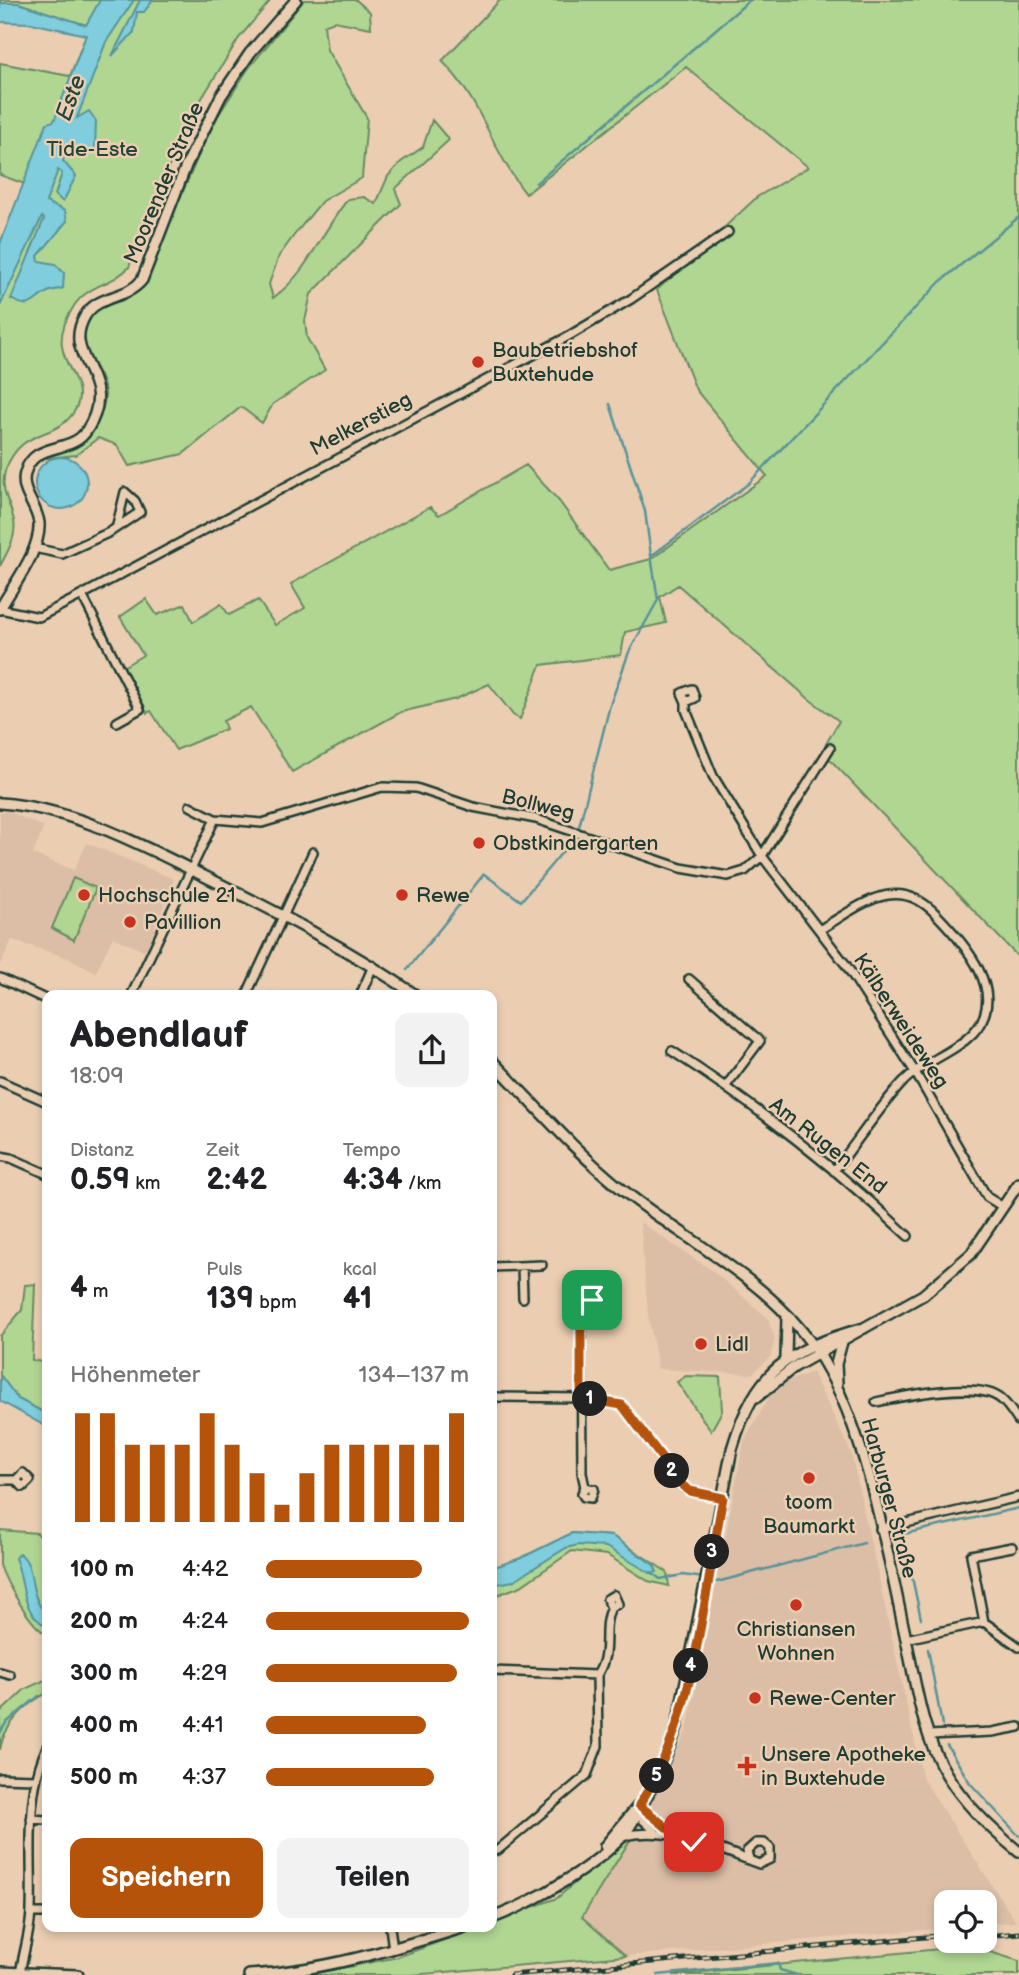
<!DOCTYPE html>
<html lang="de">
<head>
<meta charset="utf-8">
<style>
  :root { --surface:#fff; --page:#f2f2f2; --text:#202124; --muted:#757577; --accent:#b45309 }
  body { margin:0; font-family:"Balsamiq Sans",sans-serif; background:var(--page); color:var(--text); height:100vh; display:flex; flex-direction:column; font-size:26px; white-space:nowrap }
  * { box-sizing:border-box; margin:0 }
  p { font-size:23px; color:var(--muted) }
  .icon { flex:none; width:38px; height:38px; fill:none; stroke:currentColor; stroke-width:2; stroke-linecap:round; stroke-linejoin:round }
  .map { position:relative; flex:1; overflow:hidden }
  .panel { position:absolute; left:42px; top:990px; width:455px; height:942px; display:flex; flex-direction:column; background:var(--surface); border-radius:14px; box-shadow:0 4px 10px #0003 }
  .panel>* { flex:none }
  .tools { position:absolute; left:934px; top:1890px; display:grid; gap:14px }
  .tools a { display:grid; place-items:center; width:63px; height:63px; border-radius:14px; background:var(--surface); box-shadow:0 4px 10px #0003; font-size:35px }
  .pin { position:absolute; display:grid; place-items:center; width:60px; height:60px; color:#fff; margin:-30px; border-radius:14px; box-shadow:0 4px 10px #0006 }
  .km { position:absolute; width:35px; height:35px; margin:-18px; border-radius:50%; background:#222; color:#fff; font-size:19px; line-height:35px; text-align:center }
  .round { display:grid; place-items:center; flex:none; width:74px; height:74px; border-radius:14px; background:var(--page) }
  .headline { display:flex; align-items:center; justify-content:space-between; height:119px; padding:0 28px }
  h1 { font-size:38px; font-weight:700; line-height:52px }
  .stats { display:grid; grid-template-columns:repeat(3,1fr); gap:10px; height:119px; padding:7px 28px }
  .stats div { display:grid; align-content:center }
  .stats b { font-size:30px; font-weight:700 }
  .stats small { font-size:19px; font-weight:400 }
  .stats p { font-size:19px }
  .chart { height:196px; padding:14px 28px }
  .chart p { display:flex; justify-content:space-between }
  .chart svg { width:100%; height:126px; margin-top:7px; stroke:var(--accent); stroke-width:6 }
  .action { display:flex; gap:14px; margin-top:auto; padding:14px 28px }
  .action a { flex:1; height:80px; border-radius:14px; background:var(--accent); color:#fff; font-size:28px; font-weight:700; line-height:80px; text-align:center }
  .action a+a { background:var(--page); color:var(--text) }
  ul { padding:0 28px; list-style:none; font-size:23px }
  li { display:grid; grid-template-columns:112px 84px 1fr; align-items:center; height:52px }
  li i { height:18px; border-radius:9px; background:var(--accent) }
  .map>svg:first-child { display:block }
</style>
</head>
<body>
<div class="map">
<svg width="1019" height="1975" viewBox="0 0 1019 1975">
  <rect width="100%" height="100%" fill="#ebceb2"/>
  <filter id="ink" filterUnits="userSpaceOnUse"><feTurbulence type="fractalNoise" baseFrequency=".0143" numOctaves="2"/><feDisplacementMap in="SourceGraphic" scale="14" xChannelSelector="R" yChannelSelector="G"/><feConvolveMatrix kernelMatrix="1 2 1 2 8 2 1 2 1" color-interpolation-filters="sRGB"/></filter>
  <g filter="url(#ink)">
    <!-- built -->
    <path fill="#dbbea5" d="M 0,812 L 9,812 L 44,827 L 33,854 L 74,870 L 87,843 L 174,879 L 146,952 L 113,937 L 96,972 L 68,958 L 12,940 L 0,965 Z
      M 640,1222 L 714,1272 L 768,1318 L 775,1339 L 770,1357 L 752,1374 L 658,1369 L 648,1314 Z
      M 812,1372 L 851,1452 L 923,1779 L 1016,1922 L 985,1924 L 985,1902 L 947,1902 L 947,1928 L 626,1956 L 581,1917 L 637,1829 L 687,1730 L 744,1441 L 775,1387 Z"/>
    <!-- green -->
    <path fill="#b0d692" stroke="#688a63" stroke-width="2" d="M 0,0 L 271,0 L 239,38 L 186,124 L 129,267 C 113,285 88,284 74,306 C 38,360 94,375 75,410 C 57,442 22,424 5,471 C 0,492 10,501 14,521 C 17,537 7,553 0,566 L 0,244 L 25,184 L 0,175 L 0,63 L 70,76 L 86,35 L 86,25 L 18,3 L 0,3 Z
      M 304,0 L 356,0 L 370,12 L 371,28 L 334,21 L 324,25 L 327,50 L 367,118 L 362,178 L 322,201 L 295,234 L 279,256 L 269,284 L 273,298 C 308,273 321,232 348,199 L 364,197 L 376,204 L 388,176 L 401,162 L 423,147 L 432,120 L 449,140 L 395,189 L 401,204 L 311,294 L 305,321 L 307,338 L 325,370 L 273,404 L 262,423 L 241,407 L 183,454 L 129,466 L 117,445 L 98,438 L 76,455 L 47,458 L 49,452 C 71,449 87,445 96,423 C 101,413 106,403 105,392 C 102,365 70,347 88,316 C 98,300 126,301 140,289 L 212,125 L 248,69 Z
      M 500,0 L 1019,0 L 1019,958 L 822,751 L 839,721 L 809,699 L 678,585 L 660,597 L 666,623 L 625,632 L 621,655 L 541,665 L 520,719 L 513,715 L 489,684 L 456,699 L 401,712 L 292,772 L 251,707 L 223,721 L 226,729 L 176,750 L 151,711 L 147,713 L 123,667 L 143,655 L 120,617 L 146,599 L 157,615 L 185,604 L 193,622 L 221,604 L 229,615 L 258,600 L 275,625 L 305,608 L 291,584 L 430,507 L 439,515 L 526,465 L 559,501 L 609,570 L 651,559 L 767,476 L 696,390 L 657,290 L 757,197 L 808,167 L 686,67 L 526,194 C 492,152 481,99 442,61 Z
      M 73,878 L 96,888 L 74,940 L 52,928 Z
      M 35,1284 L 32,1360 L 47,1363 L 47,1414 L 18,1399 L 0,1375 L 0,1336 L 22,1310 L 25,1285 Z
      M 686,1376 L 720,1377 L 722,1411 L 711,1431 L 677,1382 Z
      M 0,1530 L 37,1533 L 46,1542 L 47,1634 C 32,1629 5,1581 0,1565 C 0,1555 0,1541 0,1530 Z
      M 572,1533 L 612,1536 L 667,1572 L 669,1586 L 648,1581 L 607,1555 L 572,1551 L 521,1586 L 492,1597 L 492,1568 L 521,1558 Z
      M 47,1679 L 47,1693 C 26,1703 3,1726 0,1750 L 0,1713 L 25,1689 Z
      M 637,1829 L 582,1917 L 626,1956 L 412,1975 L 306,1975 L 398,1957 L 479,1927 L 492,1927 L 492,1922 L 557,1898 Z
      M 971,1946 L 1019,1961 L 1019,1975 L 673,1975 Z"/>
    <!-- water -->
    <path fill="#7fcddd" stroke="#599399" stroke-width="2" d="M 100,0 L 134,0 L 106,42 L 77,118 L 89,111 L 96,121 L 95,148 L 91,152 L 67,147 L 63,161 L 76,176 L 63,202 L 55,195 L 62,173 L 58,170 L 46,202 L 65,211 L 67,221 L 38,256 L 39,261 L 55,264 L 64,273 L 63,288 C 58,290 50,290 46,293 C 31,301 32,311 11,299 L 44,219 L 42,217 L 0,306 L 0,244 L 47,123 L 54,121 L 86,35 L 31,23 L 0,22 L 0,3 L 18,3 L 86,25 Z
      M 140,0 L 153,0 L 144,12 L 137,12 L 134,32 L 112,56 Z
      M35 483a26 26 0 1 1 52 0a26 26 0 1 1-52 0Z
      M 0,1375 L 18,1399 L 47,1414 L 47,1427 L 0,1401 Z
      M 572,1533 L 612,1536 L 654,1565 L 657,1572 L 650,1573 L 606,1547 L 578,1545 L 566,1548 L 513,1581 L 492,1585 L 492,1568 L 521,1558 Z
      M 19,1553 C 38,1566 25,1592 47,1615 L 47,1626 C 20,1614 25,1580 15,1558 Z"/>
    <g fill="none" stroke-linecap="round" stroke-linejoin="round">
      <!-- stream -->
      <path stroke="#599399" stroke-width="2.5" d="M 536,183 L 750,0
        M 610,404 L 645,511 L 651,556
        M 579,827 L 610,705 L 629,652 L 658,600 L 651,556 L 748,484 L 940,282 L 1019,217
        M 407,970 L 484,874 L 521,901 L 574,838
        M 903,1535 L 921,1619
        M 895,1536 L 1019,1508
        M 651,1572 L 660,1579 L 683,1575 L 704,1578
        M 710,1580 L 717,1582 L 864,1543
        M 928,1649 L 942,1725
        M 45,1691 L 47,1689
        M 0,1733 L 6,1723 L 39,1696
        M 947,1745 L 970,1783 L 1019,1836
        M 658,1975 L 778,1963 L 780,1970 L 797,1975"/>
      <defs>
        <path id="minor" d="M 34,548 L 62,554 L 110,532 L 140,512 L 135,501 L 125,492 L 117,525
          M 82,595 L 140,709 L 117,722
          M 0,609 L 39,617 L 82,595 L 567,337 L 631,299 L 728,232
          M 686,702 L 682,693 L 692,689 L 695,698 L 686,702 L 686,710 L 713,776 L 762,856 L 846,965 L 915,1072 L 987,1197 L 1003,1207
          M 190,806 L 215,819
          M 819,930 C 859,907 896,872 936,914 C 964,943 1010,994 973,1033 C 953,1054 922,1062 903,1082 C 878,1109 857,1142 834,1171
          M 0,978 L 47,1000
          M 689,979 L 760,1041 L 726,1086
          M 131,996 L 215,819 L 262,823 L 382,787 L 416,788 L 473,807 L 536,819 L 681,868 L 728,876 L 745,871 L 762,856 L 830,748
          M 246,996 L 313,852
          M 360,996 L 373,966
          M 672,1051 C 755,1105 836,1168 908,1236
          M 0,1081 L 47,1102
          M 0,1156 L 11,1158 L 47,1174
          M 522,1266 L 523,1298
          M 492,1267 L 542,1265
          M 492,1397 L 581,1398 L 622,1405 L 683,1487 L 690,1491 L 723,1498
          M 876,1402 C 904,1396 980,1379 1002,1400 C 1009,1406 1014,1415 1019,1422
          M 0,1480 L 16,1480 L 23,1473 L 30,1480 L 23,1487 L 16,1480
          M 585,1487 L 594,1489 L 591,1498 L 584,1497 L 582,1493 L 585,1487 L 582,1473 L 581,1319 L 585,1311 L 594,1309 L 592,1300 L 583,1302 L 585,1311
          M 880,1529 L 1019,1497
          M 984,1622 L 971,1555 L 1012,1547
          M 906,1639 L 984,1622 L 1019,1647
          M 492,1671 L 597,1675 L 598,1746 L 587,1775 L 498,1850 L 492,1851
          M 0,1672 L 10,1675
          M 597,1675 C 613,1650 600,1630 611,1607 L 618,1604 L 614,1595 L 607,1599 L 611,1607
          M 929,1735 L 992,1732 L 1019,1727
          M 0,1778 L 36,1779
          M 639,1805 L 675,1835
          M 640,1807 L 643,1820 L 655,1831
          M 31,1819 L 47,1820
          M 623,1836 C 669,1825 716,1848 759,1864 L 770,1859 L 770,1848 L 764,1843 L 756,1843 L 747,1851 L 749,1859
          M 31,1913 L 47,1913
          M 390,1927 L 393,1949
          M 20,1974 C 23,1953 31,1930 31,1909 C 33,1856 24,1797 47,1747"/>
        <path id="tertiary" d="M 0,609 C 13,585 41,551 39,523 C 37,505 20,492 25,473 C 34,440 72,455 87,430 C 121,377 60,359 85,316 C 98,294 126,300 142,280 L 186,166 L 221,96 L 250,53 L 296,0
          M 0,803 C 72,808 140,844 204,876 C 277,912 349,949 417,996
          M 492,1061 C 535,1105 576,1153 624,1191 C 692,1245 777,1284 823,1361 C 868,1436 887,1553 906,1639 C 916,1685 922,1735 947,1775 C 965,1805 992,1830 1019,1852
          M 786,1358 L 787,1316
          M 837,1383 L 836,1364 L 842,1342
          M 757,1397 L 794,1367 L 923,1295 L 971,1254 L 1019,1183
          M 605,1846 L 638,1806
          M 492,1918 C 528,1906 614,1857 632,1823 C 650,1792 666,1760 677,1726 L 732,1449 C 755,1371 788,1349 864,1328
          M 0,1972 L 78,1975
          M 249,1975 C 324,1971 394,1949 465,1927"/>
      </defs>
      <!-- minor casing -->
      <use href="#minor" stroke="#1f3d34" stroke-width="12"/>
      <!-- tertiary casing -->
      <use href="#tertiary" stroke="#1f3d34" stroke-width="14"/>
      <!-- minor -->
      <use href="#minor" stroke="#ebceb2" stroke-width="7"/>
      <!-- tertiary -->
      <use href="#tertiary" stroke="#ebceb2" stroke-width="9"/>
      <defs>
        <path id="rail" d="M 985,1936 L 1019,1933
          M 511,1975 L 947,1935"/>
      </defs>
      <!-- rail casing -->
      <use href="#rail" stroke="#1f3d34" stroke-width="5"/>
      <!-- rail -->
      <use href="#rail" stroke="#ebceb2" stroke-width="2.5" stroke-dasharray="8" stroke-linecap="butt"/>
    </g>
  </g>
  <g fill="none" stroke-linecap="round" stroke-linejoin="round" filter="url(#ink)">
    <defs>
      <path id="route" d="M 592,1300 L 587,1299 L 583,1305 L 585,1311 L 581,1318 L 581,1398 L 622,1405 L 683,1486 L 690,1491 L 723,1498 C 703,1599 696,1718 639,1805 L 676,1835 L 694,1842"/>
    </defs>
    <!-- route casing -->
    <use href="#route" stroke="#fff" stroke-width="14"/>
    <!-- route -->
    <use href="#route" stroke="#b45309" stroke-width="9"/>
  </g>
  <!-- markers -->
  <g fill="#c8321e" stroke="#ebceb2" stroke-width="2.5">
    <circle cx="478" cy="362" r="7"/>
    <circle cx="479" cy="843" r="7"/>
    <circle cx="84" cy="895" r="7"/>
    <circle cx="402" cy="895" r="7"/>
    <circle cx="130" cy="922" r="7"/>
    <circle cx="701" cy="1344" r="7"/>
    <circle cx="809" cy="1478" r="7"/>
    <circle cx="796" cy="1605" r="7"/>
    <circle cx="755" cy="1698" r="7"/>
    <path d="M743.5 1755.5h7v7h7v7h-7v7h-7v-7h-7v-7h7z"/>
  </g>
  <g text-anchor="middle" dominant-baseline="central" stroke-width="5" stroke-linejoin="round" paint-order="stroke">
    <!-- park labels -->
    <g font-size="21" fill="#264539" stroke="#ebceb2">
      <text x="92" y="149">Tide-Este</text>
    </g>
    <!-- street labels -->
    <g font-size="21" fill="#1f3d34" stroke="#ebceb2">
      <text transform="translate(164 183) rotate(-67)">Moorender Straße</text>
      <text transform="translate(361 424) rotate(-28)">Melkerstieg</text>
      <text transform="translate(538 805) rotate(14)">Bollweg</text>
      <text transform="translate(901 1021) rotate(57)">Kälberweideweg</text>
      <text transform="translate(828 1146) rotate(38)">Am Rugen End</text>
      <text transform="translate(889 1498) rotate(75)">Harburger Straße</text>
    </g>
    <!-- poi labels -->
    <g font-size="21" fill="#1f3d34" stroke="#ebceb2" text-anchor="start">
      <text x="492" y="350">Baubetriebshof<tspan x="492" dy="24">Buxtehude</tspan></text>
      <text x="493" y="843">Obstkindergarten</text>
      <text x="98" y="895">Hochschule 21</text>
      <text x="416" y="895">Rewe</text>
      <text x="144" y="922">Pavillion</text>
      <text x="715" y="1344">Lidl</text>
      <text x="809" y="1502" text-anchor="middle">toom<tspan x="809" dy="24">Baumarkt</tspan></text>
      <text x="796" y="1629" text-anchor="middle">Christiansen<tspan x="796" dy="24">Wohnen</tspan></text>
      <text x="769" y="1698">Rewe-Center</text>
      <text x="761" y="1754">Unsere Apotheke<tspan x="761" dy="24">in Buxtehude</tspan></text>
    </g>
    <!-- water labels -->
    <g font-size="23" font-style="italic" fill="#24443c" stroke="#ebceb2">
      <text transform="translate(71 98) rotate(-70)">Este</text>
    </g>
  </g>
</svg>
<div class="tools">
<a><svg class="icon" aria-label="locate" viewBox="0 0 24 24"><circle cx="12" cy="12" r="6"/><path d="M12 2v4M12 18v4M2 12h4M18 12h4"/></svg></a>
</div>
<div class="pin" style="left:592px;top:1300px;background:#1e9e55"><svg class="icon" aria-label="arrive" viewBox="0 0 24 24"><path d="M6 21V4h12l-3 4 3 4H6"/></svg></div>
<div class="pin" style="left:694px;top:1842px;background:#d93025"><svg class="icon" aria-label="check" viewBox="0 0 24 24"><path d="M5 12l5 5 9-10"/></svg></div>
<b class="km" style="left:590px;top:1399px">1</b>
<b class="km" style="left:672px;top:1471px">2</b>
<b class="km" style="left:712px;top:1552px">3</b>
<b class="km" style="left:691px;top:1666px">4</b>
<b class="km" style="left:657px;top:1776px">5</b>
<section class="panel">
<div class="headline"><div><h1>Abendlauf</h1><p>18:09</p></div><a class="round"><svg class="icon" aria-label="share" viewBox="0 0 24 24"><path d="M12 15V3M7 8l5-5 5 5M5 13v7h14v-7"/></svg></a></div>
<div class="stats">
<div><p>Distanz</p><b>0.59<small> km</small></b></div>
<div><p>Zeit</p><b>2:42</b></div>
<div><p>Tempo</p><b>4:34<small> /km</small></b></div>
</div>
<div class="stats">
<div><b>4<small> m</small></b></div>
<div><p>Puls</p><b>139<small> bpm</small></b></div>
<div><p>kcal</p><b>41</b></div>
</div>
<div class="chart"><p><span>Höhenmeter</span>134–137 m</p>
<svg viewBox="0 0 160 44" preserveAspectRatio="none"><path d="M5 44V6M15 44V6M25 44V17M35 44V17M45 44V17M55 44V6M65 44V17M75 44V27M85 44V38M95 44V27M105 44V17M115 44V17M125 44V17M135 44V17M145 44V17M155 44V6"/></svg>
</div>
<ul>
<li><b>100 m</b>4:42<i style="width:77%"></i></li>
<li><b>200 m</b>4:24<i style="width:100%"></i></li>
<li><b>300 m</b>4:29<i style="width:94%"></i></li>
<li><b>400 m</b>4:41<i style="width:79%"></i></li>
<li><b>500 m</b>4:37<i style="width:83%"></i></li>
</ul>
<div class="action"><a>Speichern</a><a>Teilen</a></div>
</section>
</div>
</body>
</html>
